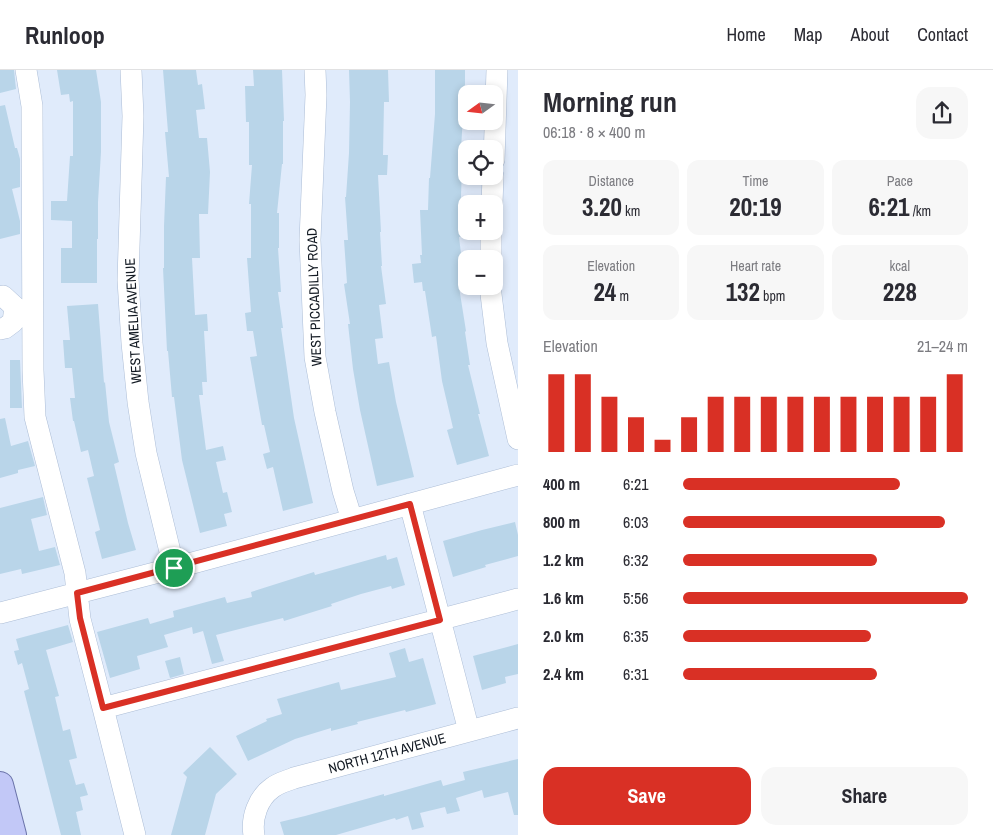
<!DOCTYPE html>
<html lang="en">
<head>
<meta charset="utf-8">
<style>
  :root { --surface:#fff; --page:#f7f7f7; --text:#2b2b33; --muted:#7c7c81; --line:#e1e1e2; --accent:#d93025 }
  body { margin:0; font-family:"Archivo Narrow",sans-serif; background:var(--page); color:var(--text); height:100vh; display:flex; flex-direction:column; font-size:19px; white-space:nowrap }
  * { box-sizing:border-box; margin:0 }
  p { font-size:16px; color:var(--muted) }
  .icon { flex:none; width:28px; height:28px; fill:none; stroke:currentColor; stroke-width:2; stroke-linecap:round; stroke-linejoin:round }
  .map { position:relative; flex:1; overflow:hidden }
  .side { display:flex; flex-direction:column; background:var(--surface); width:475px }
  .side>* { flex:none }
  .needle { width:32px; rotate:255deg }
  .fabs { position:absolute; left:458px; top:15px; display:grid; gap:10px }
  .fabs a { display:grid; place-items:center; width:45px; height:45px; border-radius:10px; background:var(--surface); box-shadow:0 2px 8px #0003; font-size:25px }
  .pin { position:absolute; display:grid; place-items:center; width:42px; height:42px; color:#fff; margin:-21px; border:2px solid #fff; border-radius:50%; box-shadow:0 1px 5px #0007 }
  .round { display:grid; place-items:center; flex:none; width:52px; height:52px; border-radius:15px; background:var(--page) }
  .overview { display:flex; align-items:center; justify-content:space-between; height:85px; padding:0 25px }
  h1 { font-size:28px; font-weight:800; line-height:38px }
  .figures { display:grid; grid-template-columns:repeat(3,1fr); gap:8px; height:85px; padding:5px 25px }
  .figures div { display:grid; align-content:center; border-radius:12px; background:var(--page); text-align:center }
  .figures b { font-size:25px; font-weight:800 }
  .figures small { font-size:14px; font-weight:400 }
  .figures p { font-size:14px }
  .chart { height:140px; padding:10px 25px }
  .chart p { display:flex; justify-content:space-between }
  .chart svg { width:100%; height:90px; margin-top:5px; stroke:var(--accent); stroke-width:6 }
  .primary-button { display:flex; gap:10px; margin-top:auto; padding:10px 25px }
  .primary-button a { flex:1; height:58px; border-radius:15px; background:var(--accent); color:#fff; font-size:20px; font-weight:800; line-height:58px; text-align:center }
  .primary-button a+a { background:var(--page); color:var(--text) }
  ul { padding:0 25px; list-style:none; font-size:16px }
  li { display:grid; grid-template-columns:80px 60px 1fr; align-items:center; height:38px }
  li i { height:12px; border-radius:6px; background:var(--accent) }
  header { display:flex; align-items:center; gap:30px; box-sizing:border-box; height:70px; padding:0 25px; background:var(--surface); border-bottom:1px solid var(--line) }
  header strong { font-size:24px }
  nav { display:flex; gap:28px; margin-inline-start:auto; font-size:18px }
  main { display:flex; flex:1; min-height:0 }
  .map>svg:first-child { display:block }
</style>
</head>
<body>
<header>
<strong>Runloop</strong>
<nav><a>Home</a><a>Map</a><a>About</a><a>Contact</a></nav>
</header>
<main>
<div class="map">
<svg width="518" height="765" viewBox="0 0 518 765">
  <rect width="100%" height="100%" fill="#e0ebfb"/>
  <!-- building -->
  <path fill="#b9d5e9" d="M 0,0 L 14,0 L 16,19 L 0,23 Z
    M 57,0 L 96,0 L 101,32 L 101,82 L 98,132 L 98,169 L 97,169 L 97,213 L 61,213 L 61,178 L 72,178 L 72,151 L 51,150 L 51,131 L 67,131 L 70,86 L 73,86 L 73,31 L 70,32 L 69,24 L 61,25 Z
    M 163,0 L 196,0 L 198,15 L 202,14 L 205,39 L 196,40 L 199,68 L 207,68 L 210,102 L 208,144 L 199,144 L 200,188 L 192,188 L 195,245 L 207,244 L 208,261 L 204,261 L 207,312 L 202,312 L 203,325 L 199,325 L 206,380 L 223,376 L 226,390 L 216,392 L 223,423 L 227,422 L 232,442 L 224,444 L 227,456 L 200,463 L 182,390 L 174,327 L 172,327 L 168,281 L 167,281 L 163,198 L 164,198 L 164,156 L 166,107 L 169,107 L 165,62 L 168,62 Z
    M 253,0 L 282,0 L 284,51 L 283,51 L 283,94 L 282,94 L 277,143 L 279,143 L 279,178 L 278,178 L 281,222 L 278,222 L 283,258 L 281,258 L 294,348 L 313,433 L 283,441 L 273,397 L 267,399 L 263,384 L 270,382 L 264,355 L 262,355 L 250,287 L 257,286 L 253,261 L 247,261 L 245,243 L 251,242 L 247,188 L 251,188 L 251,134 L 249,134 L 252,95 L 249,95 L 249,52 L 246,52 L 245,16 L 254,16 Z
    M 349,0 L 388,0 L 389,32 L 384,32 L 383,85 L 388,85 L 387,105 L 378,105 L 381,162 L 380,162 L 382,196 L 381,196 L 386,234 L 379,235 L 383,268 L 375,269 L 378,294 L 389,292 L 396,332 L 414,407 L 377,416 L 360,340 L 353,299 L 348,254 L 350,254 L 344,214 L 347,213 L 344,170 L 348,170 L 345,127 L 346,127 L 349,83 L 350,32 Z
    M 435,0 L 465,0 L 465,45 L 463,45 L 460,97 L 462,97 L 460,155 L 466,155 L 466,166 L 459,167 L 463,200 L 459,200 L 461,217 L 459,217 L 466,261 L 465,262 L 470,295 L 468,295 L 480,344 L 478,344 L 489,386 L 457,395 L 447,360 L 453,358 L 442,311 L 436,266 L 432,267 L 425,221 L 423,221 L 422,212 L 414,213 L 412,194 L 421,193 L 420,185 L 422,185 L 420,140 L 428,140 L 429,108 L 430,108 L 435,44 Z
    M 5,35 L 15,78 L 17,78 L 20,89 L 20,117 L 12,119 L 20,151 L 20,164 L 0,169 L 0,36 Z
    M 98,234 L 104,313 L 105,312 L 109,352 L 119,392 L 114,394 L 128,453 L 136,480 L 102,489 L 95,462 L 100,460 L 87,408 L 94,406 L 88,380 L 81,382 L 74,351 L 73,351 L 70,328 L 75,328 L 72,298 L 65,298 L 63,270 L 70,270 L 67,236 Z
    M 10,290 L 20,290 L 22,338 L 10,338 Z
    M 5,348 L 11,376 L 28,371 L 35,396 L 18,400 L 18,403 L 0,408 L 0,349 Z
    M 43,427 L 47,445 L 31,449 L 39,481 L 55,477 L 60,495 L 22,504 L 21,499 L 0,504 L 0,438 Z
    M 515,452 L 518,465 L 518,486 L 485,495 L 486,497 L 453,507 L 443,471 L 482,460 Z
    M 386,485 L 387,490 L 397,487 L 405,515 L 392,519 L 391,516 L 361,524 L 331,534 L 332,536 L 284,551 L 283,548 L 216,565 L 224,591 L 212,594 L 203,561 L 193,564 L 192,557 L 164,565 L 168,577 L 137,586 L 140,599 L 110,608 L 97,562 L 148,548 L 150,554 L 174,547 L 173,541 L 225,527 L 227,533 L 252,527 L 251,522 L 314,502 L 315,505 Z
    M 68,555 L 73,572 L 46,580 L 59,626 L 55,627 L 63,661 L 70,659 L 77,688 L 69,690 L 76,715 L 84,713 L 88,725 L 80,727 L 83,740 L 76,742 L 81,765 L 61,765 L 24,621 L 29,619 L 22,593 L 18,595 L 14,581 L 19,580 L 16,569 Z
    M 518,574 L 518,604 L 505,607 L 506,613 L 482,620 L 473,586 Z
    M 405,578 L 409,592 L 423,588 L 436,634 L 406,642 L 405,640 L 357,652 L 358,654 L 331,661 L 331,658 L 295,669 L 248,691 L 236,666 L 267,651 L 266,649 L 282,644 L 277,629 L 339,612 L 341,620 L 396,607 L 389,583 Z
    M 180,587 L 184,604 L 170,608 L 165,591 Z
    M 210,677 L 237,704 L 216,724 L 205,765 L 171,765 L 187,707 L 183,703 Z
    M 518,689 L 518,745 L 514,745 L 508,722 L 484,728 L 482,720 L 456,728 L 460,741 L 447,744 L 445,737 L 420,743 L 424,757 L 412,760 L 408,746 L 396,750 L 395,748 L 336,765 L 284,765 L 280,752 L 305,746 L 384,724 L 384,726 L 441,710 L 443,716 L 465,710 L 463,702 Z"/>
  <g fill="none" stroke-linecap="round" stroke-linejoin="round">
    <defs>
      <path id="minor" d="M 26,0 L 32,36 L 33,300 L 35,347 L 75,503 L 80,549 L 103,638
        M 131,0 L 133,46 L 128,210 L 132,273 L 138,332 L 146,383 L 174,498
        M 315,0 L 316,25 L 310,170 L 315,287 L 325,342 L 343,421 L 352,450
        M 494,90 L 497,0
        M 492,134 L 493,106
        M 491,189 L 491,161
        M 490,216 L 497,273 L 518,369
        M 0,227 L 3,226 L 15,237 L 13,252 L 5,258 L 0,259
        M 410,434 L 469,661
        M 0,543 L 174,498 L 518,405
        M 135,765 L 103,638 L 518,529
        M 254,765 C 251,748 258,728 272,718 C 278,713 287,711 294,708 L 518,648"/>
      <path id="major" d="M 0,715 L 13,765"/>
    </defs>
    <!-- minor casing -->
    <use href="#minor" stroke="#acbdd6" stroke-width="22"/>
    <!-- major casing -->
    <use href="#major" stroke="#6a73a9" stroke-width="28"/>
    <!-- minor -->
    <use href="#minor" stroke="#fff" stroke-width="21"/>
    <!-- major -->
    <use href="#major" stroke="#c2c8f7" stroke-width="26"/>
  </g>
  <g fill="none" stroke-linecap="round" stroke-linejoin="round">
    <defs>
      <path id="route" d="M 410,434 L 440,550 L 103,638 L 80,548 L 77,523 Z"/>
    </defs>
    <!-- route casing -->
    <use href="#route" stroke="#fff" stroke-width="10"/>
    <!-- route -->
    <use href="#route" stroke="#d93025" stroke-width="6"/>
  </g>
  <g text-anchor="middle" dominant-baseline="central" stroke-width="5" stroke-linejoin="round" paint-order="stroke">
    <!-- street labels -->
    <g font-size="14" fill="#131a23" stroke="#fff">
      <text transform="translate(314 227) rotate(-92)">WEST PICCADILLY ROAD</text>
      <text transform="translate(133 251) rotate(-93)">WEST AMELIA AVENUE</text>
      <text transform="translate(387 683) rotate(-15)">NORTH 12TH AVENUE</text>
    </g>
  </g>
</svg>
<div class="fabs">
<a><svg class="needle" viewBox="-14 -14 28 28"><path d="M0-13l5 13h-10z" fill="#e53935"/><path d="M0 13l5-13h-10z" fill="#7c7c81"/></svg></a>
<a><svg class="icon" aria-label="locate" viewBox="0 0 24 24"><circle cx="12" cy="12" r="6"/><path d="M12 2v4M12 18v4M2 12h4M18 12h4"/></svg></a>
<a>+</a>
<a>−</a>
</div>
<div class="pin" style="left:174px;top:498px;background:#1e9e55"><svg class="icon" aria-label="arrive" viewBox="0 0 24 24"><path d="M6 21V4h12l-3 4 3 4H6"/></svg></div>
</div>
<section class="side">
<div class="overview"><div><h1>Morning run</h1><p>06:18 · 8 × 400 m</p></div><a class="round"><svg class="icon" aria-label="share" viewBox="0 0 24 24"><path d="M12 15V3M7 8l5-5 5 5M5 13v7h14v-7"/></svg></a></div>
<div class="figures">
<div><p>Distance</p><b>3.20<small> km</small></b></div>
<div><p>Time</p><b>20:19</b></div>
<div><p>Pace</p><b>6:21<small> /km</small></b></div>
</div>
<div class="figures">
<div><p>Elevation</p><b>24<small> m</small></b></div>
<div><p>Heart rate</p><b>132<small> bpm</small></b></div>
<div><p>kcal</p><b>228</b></div>
</div>
<div class="chart"><p><span>Elevation</span>21–24 m</p>
<svg viewBox="0 0 160 44" preserveAspectRatio="none"><path d="M5 44V6M15 44V6M25 44V17M35 44V27M45 44V38M55 44V27M65 44V17M75 44V17M85 44V17M95 44V17M105 44V17M115 44V17M125 44V17M135 44V17M145 44V17M155 44V6"/></svg>
</div>
<ul>
<li><b>400 m</b>6:21<i style="width:76%"></i></li>
<li><b>800 m</b>6:03<i style="width:92%"></i></li>
<li><b>1.2 km</b>6:32<i style="width:68%"></i></li>
<li><b>1.6 km</b>5:56<i style="width:100%"></i></li>
<li><b>2.0 km</b>6:35<i style="width:66%"></i></li>
<li><b>2.4 km</b>6:31<i style="width:68%"></i></li>
</ul>
<div class="primary-button"><a>Save</a><a>Share</a></div>
</section>
</main>
</body>
</html>
